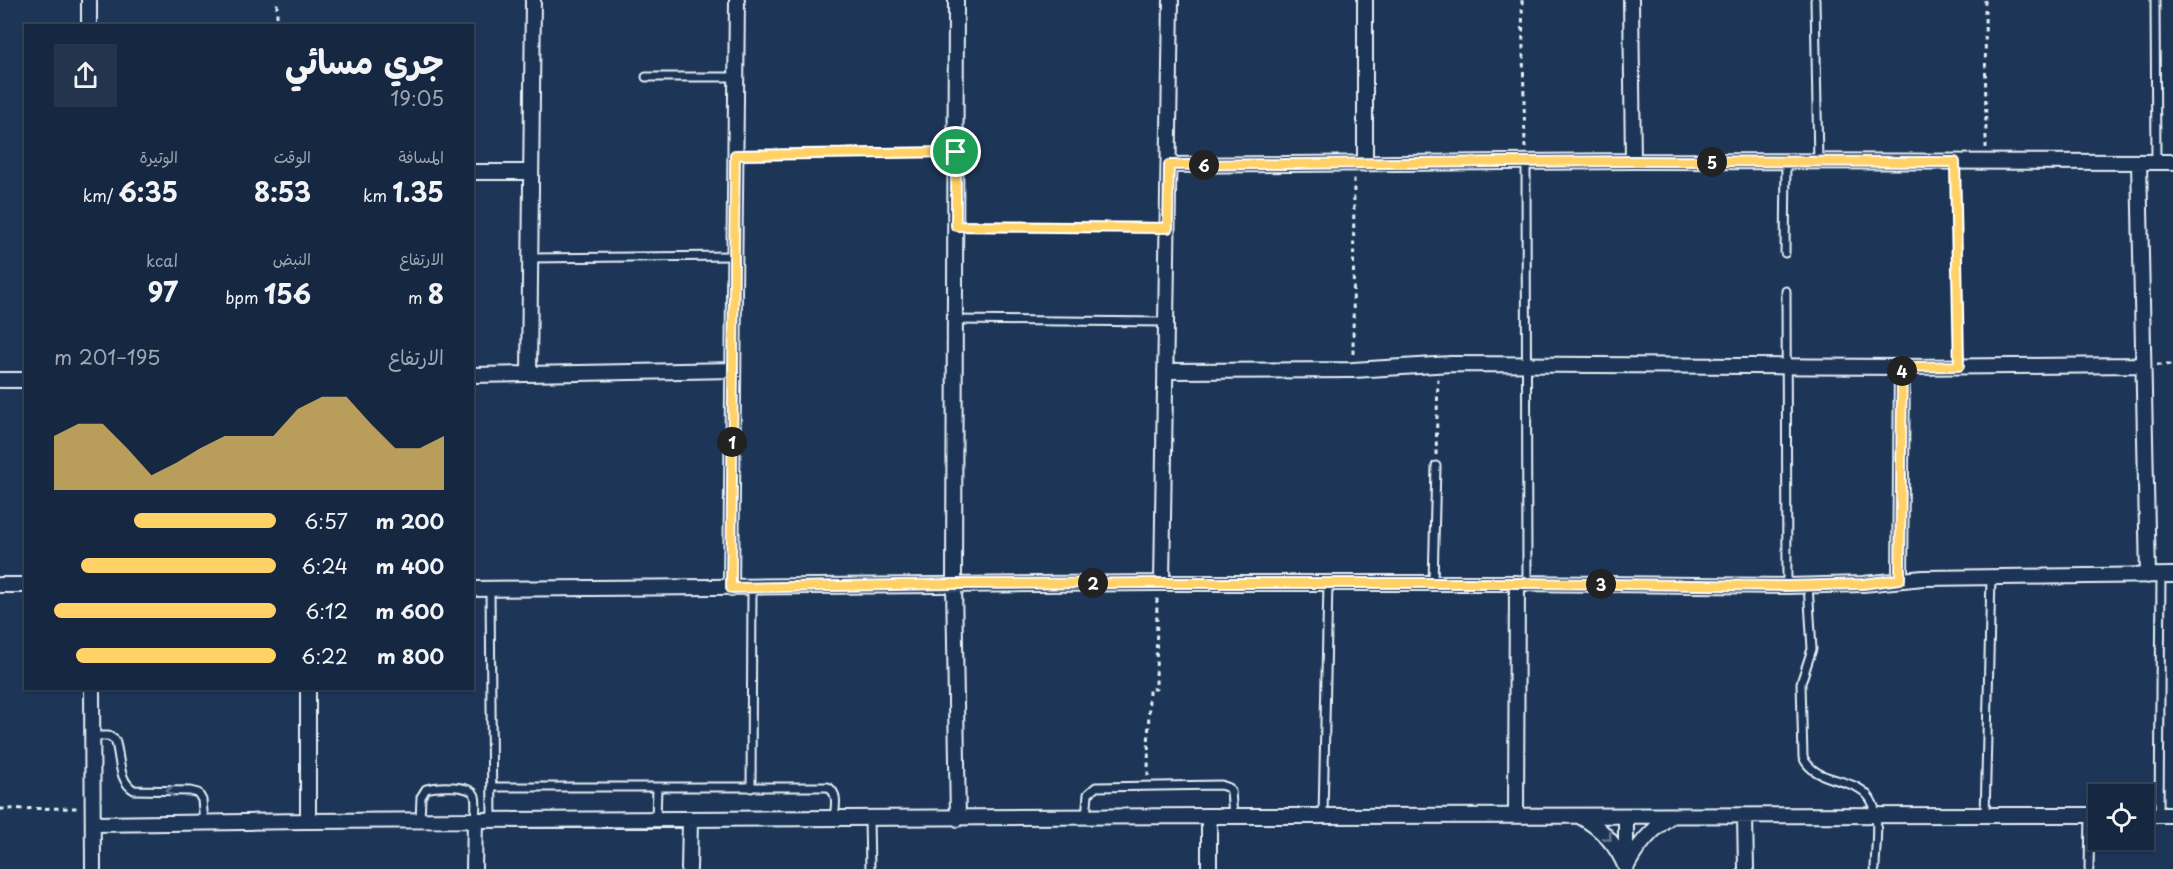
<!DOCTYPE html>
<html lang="ar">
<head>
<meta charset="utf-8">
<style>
  :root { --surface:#162841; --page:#23344c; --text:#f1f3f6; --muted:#9ea6b1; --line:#35445a; --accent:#ffd166 }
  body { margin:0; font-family:"Playpen Sans","Playpen Sans Arabic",sans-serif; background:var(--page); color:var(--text); direction:rtl; height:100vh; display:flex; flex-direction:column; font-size:22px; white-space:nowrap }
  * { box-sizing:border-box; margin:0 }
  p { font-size:20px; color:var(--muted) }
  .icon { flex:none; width:33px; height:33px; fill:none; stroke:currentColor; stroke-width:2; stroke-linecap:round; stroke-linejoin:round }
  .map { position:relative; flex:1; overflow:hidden; direction:ltr }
  .panel { position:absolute; left:24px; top:24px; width:450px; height:666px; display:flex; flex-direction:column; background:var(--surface); border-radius:0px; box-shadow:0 2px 4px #0004,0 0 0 2px var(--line); direction:rtl }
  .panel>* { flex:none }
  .fabs { position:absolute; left:2088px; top:784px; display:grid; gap:12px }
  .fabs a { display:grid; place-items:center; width:66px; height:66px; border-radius:0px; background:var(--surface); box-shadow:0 2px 4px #0004,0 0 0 2px var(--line); font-size:30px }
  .pin { position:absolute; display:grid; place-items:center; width:51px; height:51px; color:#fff; margin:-26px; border:3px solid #fff; border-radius:50%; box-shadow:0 2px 6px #0007 }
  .km { position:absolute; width:30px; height:30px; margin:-15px; border-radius:50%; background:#222; color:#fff; font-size:16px; line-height:30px; text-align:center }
  .round { display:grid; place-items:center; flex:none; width:63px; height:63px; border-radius:0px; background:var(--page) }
  .summary { display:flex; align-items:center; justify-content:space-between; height:102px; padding:0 30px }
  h1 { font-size:33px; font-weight:700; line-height:45px }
  .metrics { display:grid; grid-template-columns:repeat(3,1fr); gap:9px; height:102px; padding:6px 30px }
  .metrics div { display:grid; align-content:center }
  .metrics b { font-size:26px; font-weight:700 }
  .metrics small { font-size:16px; font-weight:400 }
  .metrics p { font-size:16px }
  .chart { height:168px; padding:12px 30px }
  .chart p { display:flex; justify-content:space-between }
  .chart svg { width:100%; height:108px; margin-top:6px; fill:var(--accent); opacity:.7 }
  ul { padding:0 30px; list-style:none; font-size:20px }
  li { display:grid; grid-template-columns:96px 72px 1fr; align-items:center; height:45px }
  li i { height:15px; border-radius:8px; background:var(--accent) }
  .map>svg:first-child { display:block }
</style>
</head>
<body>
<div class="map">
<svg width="2173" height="869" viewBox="0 0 2173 869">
  <rect width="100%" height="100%" fill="#1d3557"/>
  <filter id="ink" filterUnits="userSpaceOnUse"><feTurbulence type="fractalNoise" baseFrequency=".0167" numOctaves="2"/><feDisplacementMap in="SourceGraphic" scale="12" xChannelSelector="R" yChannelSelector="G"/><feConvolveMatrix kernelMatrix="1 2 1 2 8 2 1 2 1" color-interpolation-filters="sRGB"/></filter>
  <g filter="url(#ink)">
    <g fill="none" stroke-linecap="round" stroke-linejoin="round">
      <defs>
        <path id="lane" d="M 1815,0 L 1818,163
          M 2155,0 L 2156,162
          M 646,77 L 736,77
          M 735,155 L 956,152
          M 1955,162 L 1959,366
          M 1526,163 L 1527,583
          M 956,226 L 1168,228
          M 1785,253 L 1786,163
          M 529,258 L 734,256
          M 1786,291 L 1787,586
          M 955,320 L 1166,322
          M 1433,583 L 1436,466
          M 1808,585 L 1812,649 L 1801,683 L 1803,757 C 1816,787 1861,774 1873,804 C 1880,819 1875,852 1875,869
          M 490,589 L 492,820
          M 92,736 L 109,736 L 115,740 C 121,756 117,780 134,790 L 190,791 L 198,793 L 202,800 L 204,822
          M 492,787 L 828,787 C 839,794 835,807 834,819
          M 751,788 L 752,587
          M 2159,815 L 2161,576
          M 1323,816 L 1328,583
          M 1985,816 L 1991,578
          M 1086,817 L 1088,794 L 1096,787 L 1221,785 L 1229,788 L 1231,791 L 1233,816
          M 656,819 L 657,788
          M 869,819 L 870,869
          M 420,821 L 421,797 L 426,789 C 436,786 472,784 475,796 C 477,803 475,813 475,820
          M 2089,869 L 2090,815"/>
        <path id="street" d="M 956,0 L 954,584 L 958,819
          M 1631,0 L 1633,161
          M 89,26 L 89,0
          M 2139,162 L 2148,576
          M 1365,164 L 1365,0
          M 1169,165 L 1633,161 L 2173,162
          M 472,172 L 529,172
          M 1165,371 L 1353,370 L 1451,364 L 1902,367 L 2143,365
          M 529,374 L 533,0
          M 472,375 L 733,370
          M 0,380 L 26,380
          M 1900,579 L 1902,367
          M 1162,583 L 1171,0
          M 0,585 L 26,585
          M 731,588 L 737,0
          M 472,589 L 1157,583 L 1517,583 L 1787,586 L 1863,584 L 1923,578 L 2173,575
          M 92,688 L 93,869
          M 308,688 L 308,821
          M 1516,815 L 1517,583
          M 2144,815 L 2173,815
          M 1209,816 L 1209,869
          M 1626,816 L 1626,862
          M 1745,816 L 1746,869
          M 1581,817 C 1603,829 1617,845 1626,868
          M 93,824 L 308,821 L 1209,816 L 2098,815
          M 1626,868 C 1637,846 1651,830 1671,816
          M 474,869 L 475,820
          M 689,869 L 690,819"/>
      </defs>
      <!-- lane casing -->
      <use href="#lane" stroke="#e8f1f8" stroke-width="11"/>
      <!-- street casing -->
      <use href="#street" stroke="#e8f1f8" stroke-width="18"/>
      <!-- path -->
      <path stroke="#e8f1f8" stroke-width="3" stroke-dasharray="4.5 4.5" stroke-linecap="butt" d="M 1522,0 L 1525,148
        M 1985,0 L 1986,148
        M 277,26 L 277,0
        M 1353,354 L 1354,178
        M 2157,365 L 2173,365
        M 1436,455 L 1438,378
        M 1148,776 L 1149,689 L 1156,689 L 1157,597
        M 0,809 L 79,808"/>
      <!-- lane -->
      <use href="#lane" stroke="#1d3557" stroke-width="7"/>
      <!-- street -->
      <use href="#street" stroke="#1d3557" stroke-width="14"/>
    </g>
    <!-- one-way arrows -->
    <defs><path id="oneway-chevron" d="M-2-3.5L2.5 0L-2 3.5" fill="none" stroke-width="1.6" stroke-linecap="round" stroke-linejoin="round" transform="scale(1.5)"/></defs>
    <g stroke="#64778f">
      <use href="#oneway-chevron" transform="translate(170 791) rotate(-179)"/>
      <use href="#oneway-chevron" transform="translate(1608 837) rotate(48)"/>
    </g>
  </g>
  <g fill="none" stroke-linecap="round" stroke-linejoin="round" filter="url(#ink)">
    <defs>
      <path id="route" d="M 956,152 L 956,226 L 1168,228 L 1169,165 L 1633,161 L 1955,162 L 1959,366 L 1902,367 L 1900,579 L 1863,584 L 1787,586 L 1517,583 L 1157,583 L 954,584 L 731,588 L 735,155 Z"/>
    </defs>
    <!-- route casing -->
    <use href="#route" stroke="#fff" stroke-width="12"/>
    <!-- route -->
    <use href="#route" stroke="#ffd166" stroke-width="8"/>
  </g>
</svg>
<div class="fabs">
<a><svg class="icon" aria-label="locate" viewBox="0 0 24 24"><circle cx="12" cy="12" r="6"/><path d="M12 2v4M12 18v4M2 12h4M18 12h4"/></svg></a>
</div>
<div class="pin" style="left:956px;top:152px;background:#1e9e55"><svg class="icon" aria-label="arrive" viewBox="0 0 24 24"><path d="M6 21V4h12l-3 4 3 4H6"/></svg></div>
<b class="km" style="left:732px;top:442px">1</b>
<b class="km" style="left:1093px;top:583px">2</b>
<b class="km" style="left:1601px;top:584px">3</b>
<b class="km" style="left:1902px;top:371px">4</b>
<b class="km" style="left:1712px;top:162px">5</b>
<b class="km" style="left:1204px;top:165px">6</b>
<section class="panel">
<div class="summary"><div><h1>جري مسائي</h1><p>19:05</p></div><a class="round"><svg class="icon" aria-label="share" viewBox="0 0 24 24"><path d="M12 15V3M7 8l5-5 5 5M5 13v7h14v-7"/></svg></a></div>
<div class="metrics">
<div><p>المسافة</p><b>1.35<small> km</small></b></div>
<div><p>الوقت</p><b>8:53</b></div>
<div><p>الوتيرة</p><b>6:35<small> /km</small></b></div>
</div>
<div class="metrics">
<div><p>الارتفاع</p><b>8<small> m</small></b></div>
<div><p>النبض</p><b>156<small> bpm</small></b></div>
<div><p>kcal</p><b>97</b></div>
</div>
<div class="chart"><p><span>الارتفاع</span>195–201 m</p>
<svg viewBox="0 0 160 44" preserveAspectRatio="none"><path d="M0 44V22L10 17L20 17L30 27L40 38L50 33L60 27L70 22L80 22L90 22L100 11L110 6L120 6L130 17L140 27L150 27L160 22V44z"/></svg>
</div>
<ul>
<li><b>200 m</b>6:57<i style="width:64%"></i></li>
<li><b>400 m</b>6:24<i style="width:88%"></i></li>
<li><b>600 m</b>6:12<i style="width:100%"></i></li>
<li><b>800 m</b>6:22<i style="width:90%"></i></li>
</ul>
</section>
</div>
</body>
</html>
